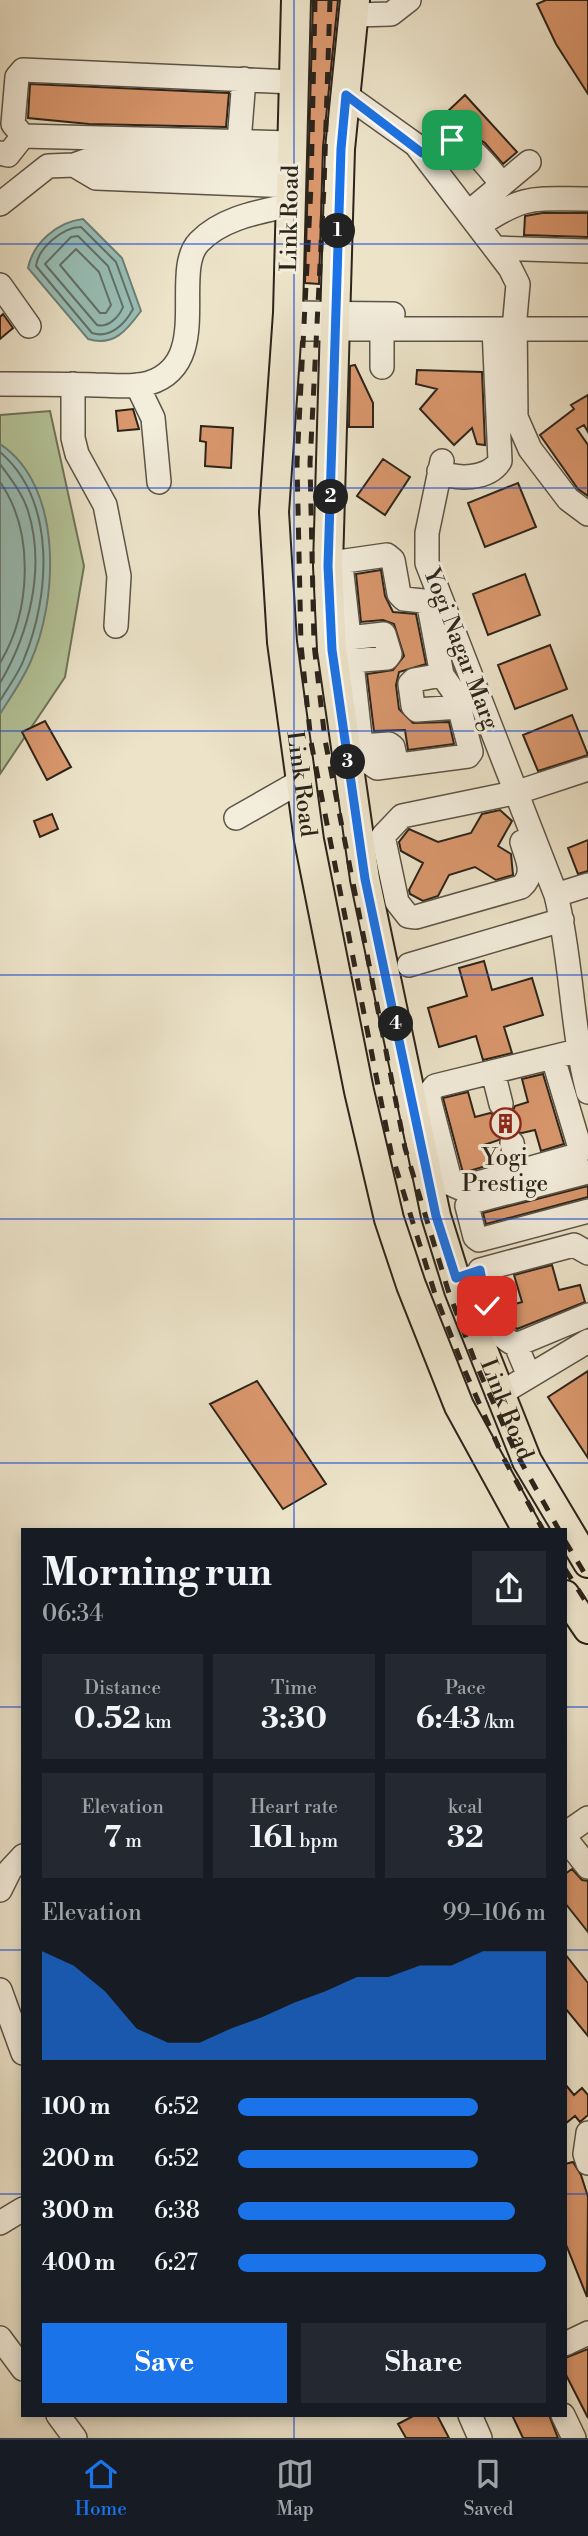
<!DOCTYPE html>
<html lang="en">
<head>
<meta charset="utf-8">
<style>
  :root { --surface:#171b24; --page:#242831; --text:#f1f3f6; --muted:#9ea1a6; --line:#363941; --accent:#1a73e8 }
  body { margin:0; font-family:"Libre Bodoni",serif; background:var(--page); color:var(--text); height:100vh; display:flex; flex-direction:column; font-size:26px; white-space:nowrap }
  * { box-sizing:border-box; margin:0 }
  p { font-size:23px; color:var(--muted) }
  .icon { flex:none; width:38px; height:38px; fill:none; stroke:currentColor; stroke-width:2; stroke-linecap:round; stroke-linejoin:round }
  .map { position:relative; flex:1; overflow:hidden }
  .panel { position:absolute; left:21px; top:1528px; width:546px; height:889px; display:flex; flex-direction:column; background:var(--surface); border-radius:0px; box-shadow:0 4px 10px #0003 }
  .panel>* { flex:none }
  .pin { position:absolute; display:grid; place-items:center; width:60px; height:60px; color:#fff; margin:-30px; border-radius:14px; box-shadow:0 4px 10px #0006 }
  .km { position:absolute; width:35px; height:35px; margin:-18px; border-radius:50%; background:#222; color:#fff; font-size:19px; line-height:35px; text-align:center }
  .round { display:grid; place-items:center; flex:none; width:74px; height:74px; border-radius:0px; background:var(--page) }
  .headline { display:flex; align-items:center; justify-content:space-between; height:119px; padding:0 21px }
  h1 { font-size:38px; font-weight:800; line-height:52px }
  .metrics { display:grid; grid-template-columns:repeat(3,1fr); gap:10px; height:119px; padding:7px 21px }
  .metrics div { display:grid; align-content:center; border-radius:0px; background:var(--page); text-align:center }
  .metrics b { font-size:30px; font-weight:800 }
  .metrics small { font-size:19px; font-weight:400 }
  .metrics p { font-size:19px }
  .chart { height:196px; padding:14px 21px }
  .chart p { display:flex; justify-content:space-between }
  .chart svg { width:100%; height:126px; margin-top:7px; fill:var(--accent); opacity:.7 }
  .primary-button { display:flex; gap:14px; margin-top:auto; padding:14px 21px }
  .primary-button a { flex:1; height:80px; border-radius:0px; background:var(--accent); color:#fff; font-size:28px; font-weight:800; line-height:80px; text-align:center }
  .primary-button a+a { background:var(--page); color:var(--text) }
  ul { padding:0 21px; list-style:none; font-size:23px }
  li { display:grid; grid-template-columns:112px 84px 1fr; align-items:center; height:52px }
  li i { height:18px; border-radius:9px; background:var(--accent) }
  .dock { display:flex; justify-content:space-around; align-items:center; height:98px; border-top:2px solid var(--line); background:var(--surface); font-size:19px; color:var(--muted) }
  .dock a { display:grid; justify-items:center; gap:4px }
  .dock .current { color:var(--accent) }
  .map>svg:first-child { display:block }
</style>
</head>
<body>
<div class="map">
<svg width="588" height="2438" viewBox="0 0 588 2438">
  <rect width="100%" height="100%" fill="#ece3c9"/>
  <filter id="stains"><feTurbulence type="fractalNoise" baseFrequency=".00286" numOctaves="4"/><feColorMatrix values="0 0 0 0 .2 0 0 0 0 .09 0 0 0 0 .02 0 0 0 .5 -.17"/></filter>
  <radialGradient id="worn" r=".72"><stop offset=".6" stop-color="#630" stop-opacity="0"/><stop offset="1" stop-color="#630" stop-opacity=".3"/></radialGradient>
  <!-- green -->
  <path fill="#b4c499" stroke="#70745a" stroke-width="2" d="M 50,411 L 84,566 L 65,677 L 0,774 L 0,415 Z"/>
  <!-- water -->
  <path fill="#99beb6" stroke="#6d8078" stroke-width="2" d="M 83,219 L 122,258 L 141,311 C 127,330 114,347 88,339 L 28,268 C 33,243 57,222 83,219 Z
    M 0,444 C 64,486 58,602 30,663 C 22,681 10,698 0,714 Z"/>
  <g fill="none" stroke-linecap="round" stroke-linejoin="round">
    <!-- shore -->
    <path stroke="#627168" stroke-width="2" d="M 81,227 L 116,262 L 133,309 C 125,324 110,339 92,333 L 36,266 C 38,248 63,227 81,227 Z
      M 78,236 L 108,266 L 123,307 C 119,317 108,328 97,325 L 45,264 L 71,237 Z
      M 76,249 L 99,272 L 111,305 L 106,313 L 100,313 L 60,265 Z
      M 0,452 C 57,501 50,596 24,659 C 19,673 8,687 0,701
      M 0,464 C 10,478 23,494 28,511 C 46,568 29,634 0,683
      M 0,482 C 35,532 31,611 0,663"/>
  </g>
  <!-- building -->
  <path fill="#da976d" stroke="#2c241b" stroke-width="2" d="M 313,0 L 338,0 L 323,147 L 319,284 L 305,283 Z
    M 546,0 L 588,0 L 588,94 L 556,44 L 537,4 Z
    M 30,84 L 229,93 L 226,127 L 89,124 L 28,118 Z
    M 465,95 L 517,152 L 503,164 L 485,143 L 461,128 L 447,112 Z
    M 542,213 L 588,213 L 588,237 L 524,235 L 525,216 Z
    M 3,314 L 13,328 L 0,339 L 0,317 Z
    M 355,365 L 373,403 L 373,427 L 349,427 L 350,366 Z
    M 417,370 L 482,372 L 485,445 L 477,444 L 472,428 L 454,445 L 420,409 L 437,389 L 416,384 Z
    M 588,395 L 588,432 L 584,425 L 577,429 L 588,445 L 588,496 L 578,489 L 540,435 L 574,409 L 571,405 Z
    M 133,409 L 139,429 L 118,431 L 116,411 Z
    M 201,426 L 233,428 L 231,468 L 205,466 L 206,442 L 200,441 Z
    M 383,459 L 410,477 L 385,515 L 357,496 Z
    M 518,483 L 536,527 L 485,547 L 468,503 Z
    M 381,570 L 385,596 L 393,612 L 416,614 L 426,664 L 399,672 L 396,685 L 399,709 L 413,723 L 449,722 L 454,744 L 408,750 L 405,730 L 374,731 L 367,674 L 393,670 L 404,656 L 394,624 L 383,620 L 361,622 L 356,574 Z
    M 525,574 L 540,615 L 488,635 L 473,594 Z
    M 550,645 L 567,689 L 515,709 L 498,665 Z
    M 572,715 L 588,755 L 538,771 L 523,735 Z
    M 45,721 L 71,767 L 47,780 L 22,732 Z
    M 500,810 L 512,821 L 498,846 L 511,854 L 513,875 L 496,880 L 475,867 L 449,875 L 438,896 L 423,901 L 410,894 L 409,890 L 423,863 L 401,851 L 399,842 L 409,829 L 438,842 L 471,833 L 482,814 Z
    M 52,814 L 58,829 L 40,837 L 34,821 Z
    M 588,840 L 588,871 L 578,874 L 568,848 Z
    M 484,961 L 492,990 L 532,978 L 543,1015 L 504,1027 L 512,1053 L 483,1060 L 476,1036 L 439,1047 L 428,1008 L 467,996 L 459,968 Z
    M 543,1074 L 564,1144 L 541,1151 L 535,1130 L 522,1133 L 509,1130 L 499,1140 L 484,1145 L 489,1165 L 463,1173 L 443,1098 L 468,1092 L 475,1117 L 490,1113 L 504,1118 L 511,1114 L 515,1106 L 528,1102 L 522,1079 Z
    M 588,1186 L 588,1197 L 486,1224 L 483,1213 Z
    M 552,1265 L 559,1290 L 580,1285 L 585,1302 L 517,1329 L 509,1322 L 501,1308 L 522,1302 L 514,1275 Z
    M 588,1371 L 588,1458 L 548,1397 Z
    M 257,1381 L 326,1484 L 283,1509 L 210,1404 Z
    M 572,1869 L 582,1880 L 588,1881 L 588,1932 L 565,1903 L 565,1874 Z
    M 565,1954 L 588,1983 L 588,2036 L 565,2008 Z
    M 565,2084 L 574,2095 L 582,2088 L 588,2095 L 588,2115 L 580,2122 L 575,2116 L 565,2124 Z
    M 573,2162 L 581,2175 L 588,2197 L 587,2297 L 565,2242 L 565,2164 Z
    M 588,2349 L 588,2418 L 565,2373 L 565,2358 Z
    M 415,2415 L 437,2415 L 449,2438 L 406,2438 L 398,2424 Z
    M 512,2415 L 549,2415 L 558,2438 L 523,2438 Z"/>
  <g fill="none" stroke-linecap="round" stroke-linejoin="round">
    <defs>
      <path id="minor" d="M 354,15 L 391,14 L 409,0
        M 346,95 L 416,145 L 510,268 L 518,284 L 515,318 L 516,417 L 530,449 L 568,499 L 588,514
        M 239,142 L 244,79
        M 290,143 L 23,136 L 13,124 L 17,77 L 23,70 L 293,82
        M 0,153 L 8,155 L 23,136
        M 422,153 C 428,149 435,142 441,140 C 465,133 489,169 502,184
        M 74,165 L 96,178 L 291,186
        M 0,204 L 48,166 L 74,165 L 99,156 L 291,166
        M 468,213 L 529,162
        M 478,226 C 526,194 532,199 588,199
        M 495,248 L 588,251
        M 0,285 L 29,326
        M 288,313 L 393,314
        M 382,314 L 382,367
        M 287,329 L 588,329
        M 0,384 C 32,384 64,384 96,385 C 114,385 131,388 149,383 C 214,363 170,272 199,242 C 223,217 260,212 291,205
        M 73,384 L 73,438 L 77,454 L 105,505 L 119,576 L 116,626
        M 137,385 L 153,418 L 159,482
        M 442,461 L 427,533 L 427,563 L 556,895 C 572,960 571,1027 588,1092
        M 439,471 C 456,480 488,480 500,461 L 494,329
        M 387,555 L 393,560 L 399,594 L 404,599 L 423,601 L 429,606 L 442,675 L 456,695 L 471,752 L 468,756 L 377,768 L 368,762 L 361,745 L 341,565 L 345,561 Z
        M 349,638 L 384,634 L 390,654 L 387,658 L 351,661
        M 442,675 L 414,680 L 410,684 L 413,706 L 417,710 L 459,707
        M 361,746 L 389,744 L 393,747 L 397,765
        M 236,818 L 301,781
        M 522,842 C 527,859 536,874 521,887 L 416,917 L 408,916 L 397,902 L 383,836 L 402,816 L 518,792 L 588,769
        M 556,895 L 588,885
        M 409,965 L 562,920
        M 553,1058 L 580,1148 L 577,1155 L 460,1188 L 451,1184 L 428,1095 L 435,1086 L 577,1051
        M 493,1072 L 501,1104
        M 512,1143 L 518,1172
        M 588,1172 L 471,1202 L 467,1206 L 475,1237 L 479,1240 L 588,1211
        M 516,1345 L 588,1315
        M 529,1376 L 516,1345 C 485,1330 486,1302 480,1270 L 574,1245 L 588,1253
        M 498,1395 L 588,1341
        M 565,1834 L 588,1818
        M 565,1838 L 588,1867
        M 0,1890 L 10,1870 L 23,1856
        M 0,1990 L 23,2053
        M 588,2133 L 585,2154 L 588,2163
        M 0,2223 L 23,2209
        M 0,2338 L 23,2369
        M 565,2344 L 588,2333
        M 58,2415 L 75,2438
        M 470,2415 L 480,2438
        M 563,2415 L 574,2438"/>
      <g id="major">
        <path id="s1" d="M 296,0 L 288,313 L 274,512 L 282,642 L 309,840 L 359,1091 L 389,1219 L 411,1285 L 459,1406 L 527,1530"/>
        <path id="s2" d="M 355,0 L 340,149 L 328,566 L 332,650 L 365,879 L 436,1216 L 459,1290 L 527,1461 L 588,1563"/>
        <path d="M 565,1595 L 588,1629"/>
      </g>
    </defs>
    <!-- minor casing -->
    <use href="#minor" stroke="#5c5446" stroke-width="26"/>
    <!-- major casing -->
    <use href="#major" stroke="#2c241b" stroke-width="32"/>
    <!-- minor -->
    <use href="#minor" stroke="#f3eddc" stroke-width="23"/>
    <!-- major -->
    <use href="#major" stroke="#ece3c9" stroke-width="28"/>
    <!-- rail -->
    <path stroke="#2c241b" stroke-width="5" stroke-dasharray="12 12" stroke-linecap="butt" d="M 315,0 L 311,186 L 297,463 L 301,645 L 311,742 L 391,1152 L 435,1294 L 464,1369 L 503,1457 L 543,1530
      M 330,0 L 324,186 L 310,463 L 314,644 L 325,740 L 405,1148 L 448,1290 L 476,1364 L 515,1451 L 559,1530
      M 565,1541 L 588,1579
      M 565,1569 L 588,1605"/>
  </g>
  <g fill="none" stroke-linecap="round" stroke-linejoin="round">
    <defs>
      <path id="route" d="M 452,140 L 440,140 L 422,153 L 346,95 L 341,149 L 328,566 L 332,650 L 365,879 L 436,1216 L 456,1278 L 480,1270 L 487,1306"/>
    </defs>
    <!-- route casing -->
    <use href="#route" stroke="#fff" stroke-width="14"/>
    <!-- route -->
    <use href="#route" stroke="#1a73e8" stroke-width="9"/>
  </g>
  <!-- grid -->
  <path fill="none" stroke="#1d4ed8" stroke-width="2" stroke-opacity="0.55" d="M 294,0 L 294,1530M 0,244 L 588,244M 0,488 L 588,488M 0,731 L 588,731M 0,975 L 588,975M 0,1219 L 588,1219M 0,1463 L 588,1463M 0,1707 L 23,1707M 565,1707 L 588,1707M 0,1950 L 23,1950M 565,1950 L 588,1950M 0,2194 L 23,2194M 565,2194 L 588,2194M 294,2415 L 294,2438"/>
  <!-- icons -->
  <defs>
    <symbol id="building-ring" viewBox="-11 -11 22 22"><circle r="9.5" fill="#f3eddc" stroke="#8f2418" stroke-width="1.5"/><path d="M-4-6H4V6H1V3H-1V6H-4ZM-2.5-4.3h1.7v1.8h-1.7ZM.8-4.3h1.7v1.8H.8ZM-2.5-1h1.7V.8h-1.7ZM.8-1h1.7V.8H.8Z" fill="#8f2418"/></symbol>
  </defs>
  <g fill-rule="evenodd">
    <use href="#building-ring" x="488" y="1106" width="35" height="35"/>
  </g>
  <g text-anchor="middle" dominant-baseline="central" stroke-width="6" stroke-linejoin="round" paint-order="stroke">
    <!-- street labels -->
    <g font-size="23" fill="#2c241b" stroke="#f3eddc">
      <text transform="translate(290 218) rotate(-89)">Link Road</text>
      <text transform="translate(461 649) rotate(69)">Yogi Nagar Marg</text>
      <text stroke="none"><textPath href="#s1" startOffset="786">Link Road</textPath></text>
      <text stroke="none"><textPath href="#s2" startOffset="1433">Link Road</textPath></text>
    </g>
    <!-- poi labels -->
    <g font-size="23" fill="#2c241b" stroke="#f3eddc">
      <text x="505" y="1158">Yogi<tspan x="505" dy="26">Prestige</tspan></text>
    </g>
  </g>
  <rect width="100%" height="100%" filter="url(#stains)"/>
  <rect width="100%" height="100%" fill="url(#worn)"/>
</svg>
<div class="pin" style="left:452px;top:140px;background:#1e9e55"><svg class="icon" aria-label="arrive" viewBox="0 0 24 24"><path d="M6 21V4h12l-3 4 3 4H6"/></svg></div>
<div class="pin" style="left:487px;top:1306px;background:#d93025"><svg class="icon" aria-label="check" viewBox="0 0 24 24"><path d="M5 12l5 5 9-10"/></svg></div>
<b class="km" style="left:338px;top:231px">1</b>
<b class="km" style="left:331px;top:497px">2</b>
<b class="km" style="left:348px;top:762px">3</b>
<b class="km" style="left:396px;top:1024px">4</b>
<section class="panel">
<div class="headline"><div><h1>Morning run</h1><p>06:34</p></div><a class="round"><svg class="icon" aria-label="share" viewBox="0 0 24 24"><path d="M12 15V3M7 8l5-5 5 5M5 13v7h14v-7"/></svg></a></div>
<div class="metrics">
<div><p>Distance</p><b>0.52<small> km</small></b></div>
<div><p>Time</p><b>3:30</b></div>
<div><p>Pace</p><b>6:43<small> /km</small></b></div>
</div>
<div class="metrics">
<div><p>Elevation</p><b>7<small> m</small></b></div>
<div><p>Heart rate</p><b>161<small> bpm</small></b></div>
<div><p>kcal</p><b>32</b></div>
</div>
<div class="chart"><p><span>Elevation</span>99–106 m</p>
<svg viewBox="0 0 160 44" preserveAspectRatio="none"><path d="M0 44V6L10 11L20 20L30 33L40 38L50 38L60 33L70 29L80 24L90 20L100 15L110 15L120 11L130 11L140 6L150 6L160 6V44z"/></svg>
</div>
<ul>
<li><b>100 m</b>6:52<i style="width:78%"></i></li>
<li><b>200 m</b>6:52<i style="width:78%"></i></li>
<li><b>300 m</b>6:38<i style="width:90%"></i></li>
<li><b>400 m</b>6:27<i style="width:100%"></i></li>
</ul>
<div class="primary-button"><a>Save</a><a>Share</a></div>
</section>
</div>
<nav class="dock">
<a class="current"><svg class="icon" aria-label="home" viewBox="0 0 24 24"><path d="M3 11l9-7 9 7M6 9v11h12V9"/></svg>Home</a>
<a><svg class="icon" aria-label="map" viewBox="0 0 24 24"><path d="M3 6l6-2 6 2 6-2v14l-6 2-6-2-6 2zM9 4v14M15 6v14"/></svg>Map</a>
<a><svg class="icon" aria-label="saved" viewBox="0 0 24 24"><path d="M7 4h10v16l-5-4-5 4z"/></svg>Saved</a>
</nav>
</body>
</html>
